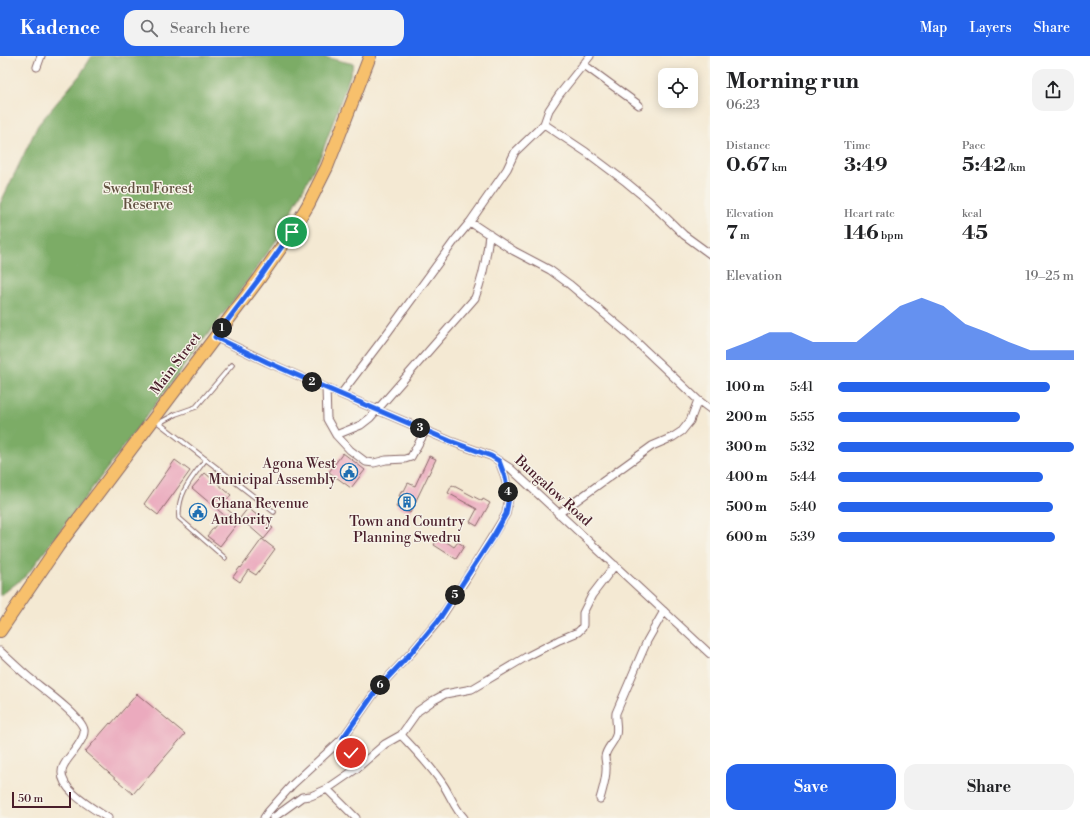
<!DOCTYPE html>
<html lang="en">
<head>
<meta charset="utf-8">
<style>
  :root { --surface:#fff; --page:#f2f2f2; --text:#202124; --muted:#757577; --accent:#2563eb }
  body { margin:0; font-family:"Libre Bodoni",serif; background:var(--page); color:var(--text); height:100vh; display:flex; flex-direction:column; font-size:15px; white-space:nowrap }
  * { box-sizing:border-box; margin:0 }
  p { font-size:13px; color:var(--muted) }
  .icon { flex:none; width:22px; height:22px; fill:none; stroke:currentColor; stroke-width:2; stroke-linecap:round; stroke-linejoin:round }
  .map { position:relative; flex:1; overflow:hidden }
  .drawer { display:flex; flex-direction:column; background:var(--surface); width:380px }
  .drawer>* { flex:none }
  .controls { position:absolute; left:658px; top:12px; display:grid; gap:8px }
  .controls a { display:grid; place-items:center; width:40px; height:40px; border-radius:8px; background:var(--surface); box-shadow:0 2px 10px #0003; font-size:20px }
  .scale { position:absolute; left:12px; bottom:10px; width:59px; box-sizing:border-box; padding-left:4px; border:2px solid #4a1f2b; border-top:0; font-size:11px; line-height:14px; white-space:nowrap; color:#4a1f2b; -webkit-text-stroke:3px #f7f3e8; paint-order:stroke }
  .pin { position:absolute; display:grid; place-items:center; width:34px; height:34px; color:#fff; margin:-17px; border:2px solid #fff; border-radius:50%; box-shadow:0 1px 4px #0007 }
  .km { position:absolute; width:20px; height:20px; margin:-10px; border-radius:50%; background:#222; color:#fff; font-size:11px; line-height:20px; text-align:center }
  .round { display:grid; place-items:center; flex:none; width:42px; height:42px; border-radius:12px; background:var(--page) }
  .summary { display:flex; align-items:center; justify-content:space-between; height:68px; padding:0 16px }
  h1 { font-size:22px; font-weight:800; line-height:30px }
  .stats { display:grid; grid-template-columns:repeat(3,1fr); gap:6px; height:68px; padding:4px 16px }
  .stats div { display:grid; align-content:center }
  .stats b { font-size:20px; font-weight:800 }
  .stats small { font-size:11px; font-weight:400 }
  .stats p { font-size:11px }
  .chart { height:112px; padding:8px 16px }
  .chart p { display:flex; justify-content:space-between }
  .chart svg { width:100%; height:72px; margin-top:4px; fill:var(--accent); opacity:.7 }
  .button { display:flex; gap:8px; margin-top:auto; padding:8px 16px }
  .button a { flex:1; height:46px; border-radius:12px; background:var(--accent); color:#fff; font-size:16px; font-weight:800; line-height:46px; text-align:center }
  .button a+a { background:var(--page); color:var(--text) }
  ul { padding:0 16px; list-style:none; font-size:13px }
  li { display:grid; grid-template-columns:64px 48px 1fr; align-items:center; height:30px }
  li i { height:10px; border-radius:5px; background:var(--accent) }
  header { display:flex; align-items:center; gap:24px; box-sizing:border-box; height:56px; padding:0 20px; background:var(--accent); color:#fff }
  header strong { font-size:19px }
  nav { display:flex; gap:22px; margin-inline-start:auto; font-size:14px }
  .search { width:280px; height:36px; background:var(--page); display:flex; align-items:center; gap:10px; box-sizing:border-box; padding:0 14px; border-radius:12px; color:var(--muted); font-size:15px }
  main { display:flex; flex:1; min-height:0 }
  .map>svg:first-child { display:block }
</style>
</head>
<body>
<header>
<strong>Kadence</strong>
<div class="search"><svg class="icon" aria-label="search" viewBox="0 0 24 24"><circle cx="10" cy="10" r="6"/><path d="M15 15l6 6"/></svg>Search here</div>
<nav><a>Map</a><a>Layers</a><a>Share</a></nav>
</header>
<main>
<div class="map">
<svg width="710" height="762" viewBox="0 0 710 762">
  <rect width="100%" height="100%" fill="#f7f3e8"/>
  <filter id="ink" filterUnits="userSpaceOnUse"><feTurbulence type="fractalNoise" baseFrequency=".025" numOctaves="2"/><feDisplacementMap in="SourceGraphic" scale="8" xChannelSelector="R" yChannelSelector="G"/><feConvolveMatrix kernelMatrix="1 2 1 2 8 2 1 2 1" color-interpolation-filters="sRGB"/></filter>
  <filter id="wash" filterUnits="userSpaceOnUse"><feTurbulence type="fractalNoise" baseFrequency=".012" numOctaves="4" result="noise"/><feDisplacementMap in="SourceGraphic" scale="16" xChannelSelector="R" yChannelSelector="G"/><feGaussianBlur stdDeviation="0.9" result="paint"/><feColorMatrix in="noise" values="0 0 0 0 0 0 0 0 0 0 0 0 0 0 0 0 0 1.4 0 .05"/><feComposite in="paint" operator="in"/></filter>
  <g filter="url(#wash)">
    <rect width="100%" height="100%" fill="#f4e9d3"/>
    <!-- forest -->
    <path fill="#7bac66" stroke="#626648" d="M 92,0 L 320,0 L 354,8 L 322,97 L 278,182 L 236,241 L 27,519 L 0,540 L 0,148 L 38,69 L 80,19 Z"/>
    <g id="blocks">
      <!-- building -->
      <path fill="#ebaabe" d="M 343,397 L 365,414 L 351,432 L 329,416 Z
        M 429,400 L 436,403 L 410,457 L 396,451 L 401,441 L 399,440 L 402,434 L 404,435 L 408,427 L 415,430 Z
        M 175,404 L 190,415 L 158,459 L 144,448 Z
        M 205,417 L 231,439 L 222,449 L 240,464 L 220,490 L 207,480 L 224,459 L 192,432 Z
        M 452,429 L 482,445 L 483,443 L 490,447 L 477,470 L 470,466 L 477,453 L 448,437 Z
        M 248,452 L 273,472 L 264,483 L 240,462 Z
        M 439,481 L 454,491 L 458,486 L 464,490 L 456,503 L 434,489 Z
        M 262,483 L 275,493 L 256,519 L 248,514 L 240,526 L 233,521 L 240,511 L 241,512 Z
        M 137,638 L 185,678 L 133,738 L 85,696 L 110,667 L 111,668 Z"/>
    </g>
  </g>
  <g filter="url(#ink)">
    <use href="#blocks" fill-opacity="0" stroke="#866666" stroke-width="1"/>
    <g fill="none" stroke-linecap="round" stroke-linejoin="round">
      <defs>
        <path id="lane" d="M 155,364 L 274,456
          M 159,367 L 176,358 L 196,351 L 232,309
          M 206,403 C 192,422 177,437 179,462 L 225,502"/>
        <path id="street" d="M 583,8 L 639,49
          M 37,11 L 41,0
          M 544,68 L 586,96 L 626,126 L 649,145 L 684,179 L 710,198
          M 470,166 L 514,195 L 550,214 L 569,228 L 626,276 L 698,344 L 710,353
          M 215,281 L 267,306 L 326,332 L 450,385 L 491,400 L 510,412 L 710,598
          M 326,332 L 327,363 L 336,379 L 350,394 L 366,406 L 374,407 L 386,404 L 405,403 L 411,401 L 426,374
          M 341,338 L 388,276 L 455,184 L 470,166 L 507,113 L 515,96 L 544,68 L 549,54 L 559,39 L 590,0
          M 336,379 L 361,369 L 370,362 L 475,242 C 483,221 487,201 489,178
          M 558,458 L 652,390 L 673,381 L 682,375 L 690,365 L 698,344
          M 0,595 C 11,605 21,615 32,624 C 43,633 82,661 84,674 C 85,680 80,686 77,691 C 73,697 66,704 63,711 C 55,732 94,753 108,762
          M 401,679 C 416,695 432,711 444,730 C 451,741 455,753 464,762
          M 343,682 L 351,697 L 356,713
          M 327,733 L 356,762
          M 600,743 C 603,732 607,721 606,710 C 606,707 605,704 605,701 C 606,692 614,687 616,679 C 618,671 615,665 616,657 L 647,585 L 664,555
          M 264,762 L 268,756 L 292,729 L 343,682 L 378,632 L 411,597 L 440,563 L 466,523 L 506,458 L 509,441 L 505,421 L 499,405
          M 273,762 L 302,741 L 311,740 L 327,733 L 356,713 L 385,688 L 401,679 L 418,655 L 434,644 L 445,638 L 472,633 L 526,601 L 559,584 L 578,576 L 582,572 L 583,569 L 583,557 L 592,539 L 615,509"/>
        <path id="primary" d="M 0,575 L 58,490 L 259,223 L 292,176 L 308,149 L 327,111 L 370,0"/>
      </defs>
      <!-- lane casing -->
      <use href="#lane" stroke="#866666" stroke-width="5.5"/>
      <!-- street casing -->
      <use href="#street" stroke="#866666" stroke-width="9"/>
      <!-- primary casing -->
      <use href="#primary" stroke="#866666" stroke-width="14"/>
      <!-- lane -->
      <use href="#lane" stroke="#fff" stroke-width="3.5"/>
      <!-- street -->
      <use href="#street" stroke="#fff" stroke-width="7"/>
      <!-- primary -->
      <use href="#primary" stroke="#f7c06c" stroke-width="12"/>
    </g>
  </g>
  <g fill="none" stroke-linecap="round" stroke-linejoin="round" filter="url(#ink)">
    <defs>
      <path id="route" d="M 292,176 L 259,223 L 215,281 L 267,306 L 326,332 L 450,385 L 491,400 L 499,405 L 505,421 L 509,441 L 506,458 L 494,479 L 440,562 L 411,597 L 378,632 L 343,682 L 351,697"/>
    </defs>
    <!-- route casing -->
    <use href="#route" stroke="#fff" stroke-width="8"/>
    <!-- route -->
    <use href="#route" stroke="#2563eb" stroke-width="5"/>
  </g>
  <!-- icons -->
  <defs>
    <symbol id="civic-ring" viewBox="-11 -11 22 22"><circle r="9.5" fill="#f7f3e8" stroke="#1f6fb2" stroke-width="1.5"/><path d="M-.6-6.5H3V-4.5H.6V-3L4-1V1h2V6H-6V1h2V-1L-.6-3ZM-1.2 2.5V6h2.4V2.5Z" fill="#1f6fb2"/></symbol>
    <symbol id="building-ring" viewBox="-11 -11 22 22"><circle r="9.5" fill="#f7f3e8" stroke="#1f6fb2" stroke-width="1.5"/><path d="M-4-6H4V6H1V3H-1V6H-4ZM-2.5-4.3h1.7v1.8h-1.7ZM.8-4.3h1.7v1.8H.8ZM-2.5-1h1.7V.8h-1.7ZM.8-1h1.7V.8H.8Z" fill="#1f6fb2"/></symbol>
  </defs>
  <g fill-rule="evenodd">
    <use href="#civic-ring" x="339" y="406" width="20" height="20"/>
    <use href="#building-ring" x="397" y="436" width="20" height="20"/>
    <use href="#civic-ring" x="188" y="446" width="20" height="20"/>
  </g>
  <g text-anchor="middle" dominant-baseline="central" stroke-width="3" stroke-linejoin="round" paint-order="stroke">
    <!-- park labels -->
    <g font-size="14" fill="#625141" stroke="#f7f3e8">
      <text x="148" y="133">Swedru Forest<tspan x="148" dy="16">Reserve</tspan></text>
    </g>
    <!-- street labels -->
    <g font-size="14" fill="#4a1f2b" stroke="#f7f3e8">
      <text transform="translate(176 308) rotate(-53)">Main Street</text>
      <text transform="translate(553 435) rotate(42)">Bungalow Road</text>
    </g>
    <!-- poi labels -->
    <g font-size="14" fill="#4a1f2b" stroke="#f7f3e8" text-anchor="end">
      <text x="336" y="408">Agona West<tspan x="336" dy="16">Municipal Assembly</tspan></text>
      <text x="211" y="448" text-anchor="start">Ghana Revenue<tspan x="211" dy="16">Authority</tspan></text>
      <text x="407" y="466" text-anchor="middle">Town and Country<tspan x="407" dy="16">Planning Swedru</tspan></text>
    </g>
  </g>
</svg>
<div class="controls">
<a><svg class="icon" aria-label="locate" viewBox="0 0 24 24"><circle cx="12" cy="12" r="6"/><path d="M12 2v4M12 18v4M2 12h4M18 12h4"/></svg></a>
</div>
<div class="scale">50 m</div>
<div class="pin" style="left:292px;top:176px;background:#1e9e55"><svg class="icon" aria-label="arrive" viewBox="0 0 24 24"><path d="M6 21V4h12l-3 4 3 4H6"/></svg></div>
<div class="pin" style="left:351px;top:697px;background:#d93025"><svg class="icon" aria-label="check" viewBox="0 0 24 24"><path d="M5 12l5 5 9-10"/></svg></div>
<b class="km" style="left:222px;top:272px">1</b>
<b class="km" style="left:312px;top:326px">2</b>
<b class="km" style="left:420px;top:372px">3</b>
<b class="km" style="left:508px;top:436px">4</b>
<b class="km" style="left:455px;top:539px">5</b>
<b class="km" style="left:380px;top:629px">6</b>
</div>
<section class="drawer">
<div class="summary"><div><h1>Morning run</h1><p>06:23</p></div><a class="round"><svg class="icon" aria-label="share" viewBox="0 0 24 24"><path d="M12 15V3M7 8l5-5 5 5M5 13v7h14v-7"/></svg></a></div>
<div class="stats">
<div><p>Distance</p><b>0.67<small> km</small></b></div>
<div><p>Time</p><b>3:49</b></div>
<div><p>Pace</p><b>5:42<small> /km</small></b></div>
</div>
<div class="stats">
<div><p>Elevation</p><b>7<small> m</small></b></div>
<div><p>Heart rate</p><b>146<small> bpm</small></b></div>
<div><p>kcal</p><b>45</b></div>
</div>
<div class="chart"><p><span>Elevation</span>19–25 m</p>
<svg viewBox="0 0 160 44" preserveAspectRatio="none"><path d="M0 44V38L10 33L20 27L30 27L40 33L50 33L60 33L70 22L80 11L90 6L100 11L110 22L120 27L130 33L140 38L150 38L160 38V44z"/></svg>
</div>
<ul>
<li><b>100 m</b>5:41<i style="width:90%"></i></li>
<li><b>200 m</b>5:55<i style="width:77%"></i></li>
<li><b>300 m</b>5:32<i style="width:100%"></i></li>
<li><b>400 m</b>5:44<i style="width:87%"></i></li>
<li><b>500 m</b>5:40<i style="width:91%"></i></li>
<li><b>600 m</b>5:39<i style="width:92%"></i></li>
</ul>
<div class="button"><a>Save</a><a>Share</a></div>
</section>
</main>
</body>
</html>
